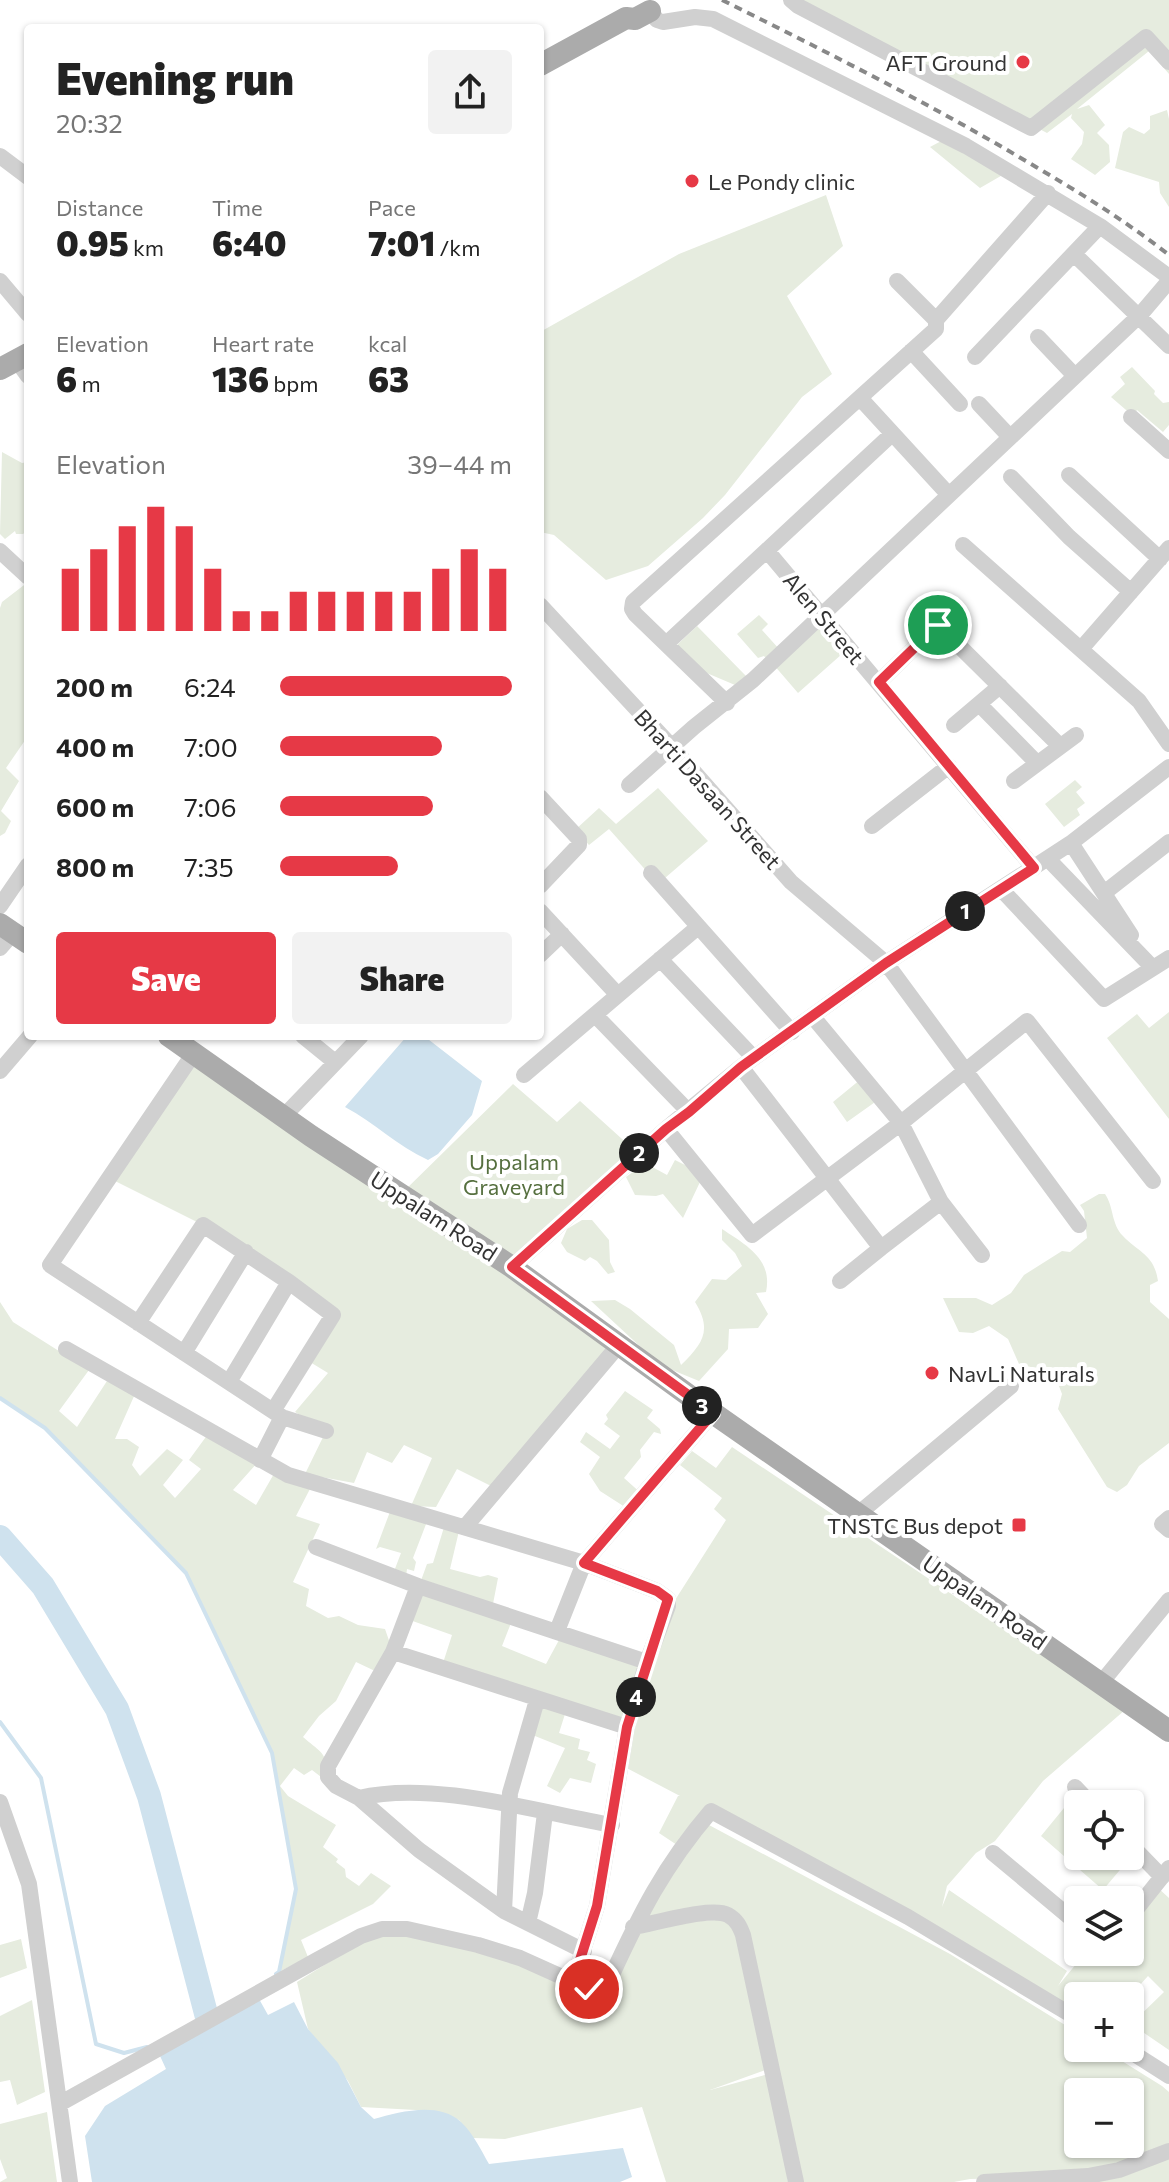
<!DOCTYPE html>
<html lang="en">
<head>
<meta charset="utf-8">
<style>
  :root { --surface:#fff; --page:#f2f2f2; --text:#222; --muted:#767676; --accent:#e63946 }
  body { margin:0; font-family:Commissioner,sans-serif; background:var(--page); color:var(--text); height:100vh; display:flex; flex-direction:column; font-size:30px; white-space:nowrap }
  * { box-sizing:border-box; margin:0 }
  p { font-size:26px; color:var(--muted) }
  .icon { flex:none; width:44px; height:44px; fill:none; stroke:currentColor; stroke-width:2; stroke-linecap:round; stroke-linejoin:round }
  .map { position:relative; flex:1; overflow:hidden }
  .details { position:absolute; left:24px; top:24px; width:520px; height:1016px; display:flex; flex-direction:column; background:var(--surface); border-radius:8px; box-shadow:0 2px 6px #0004 }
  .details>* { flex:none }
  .fabs { position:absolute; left:1064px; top:1790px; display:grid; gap:16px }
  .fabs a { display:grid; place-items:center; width:80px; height:80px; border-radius:8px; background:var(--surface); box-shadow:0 2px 6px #0004; font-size:40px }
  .pin { position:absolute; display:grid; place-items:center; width:68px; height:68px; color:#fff; margin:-34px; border:4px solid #fff; border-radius:50%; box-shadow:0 2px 8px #0007 }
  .km { position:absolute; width:40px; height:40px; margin:-20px; border-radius:50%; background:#222; color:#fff; font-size:22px; line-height:40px; text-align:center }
  .round { display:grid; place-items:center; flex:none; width:84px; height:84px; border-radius:8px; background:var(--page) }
  .overview { display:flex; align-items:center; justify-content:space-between; height:136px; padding:0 32px }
  h1 { font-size:44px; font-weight:800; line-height:60px }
  .metrics { display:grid; grid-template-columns:repeat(3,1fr); gap:12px; height:136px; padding:8px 32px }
  .metrics div { display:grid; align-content:center }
  .metrics b { font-size:34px; font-weight:800 }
  .metrics small { font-size:22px; font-weight:400 }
  .metrics p { font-size:22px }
  .chart { height:224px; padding:16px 32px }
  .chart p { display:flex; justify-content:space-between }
  .chart svg { width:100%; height:144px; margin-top:8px; stroke:var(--accent); stroke-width:6 }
  .button { display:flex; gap:16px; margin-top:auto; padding:16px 32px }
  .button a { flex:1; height:92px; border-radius:8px; background:var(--accent); color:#fff; font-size:32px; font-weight:800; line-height:92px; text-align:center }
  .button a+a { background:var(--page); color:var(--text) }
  ul { padding:0 32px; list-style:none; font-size:26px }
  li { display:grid; grid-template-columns:128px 96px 1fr; align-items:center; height:60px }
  li i { height:20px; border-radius:10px; background:var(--accent) }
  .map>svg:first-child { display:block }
</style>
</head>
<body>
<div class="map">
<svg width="1169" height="2182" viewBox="0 0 1169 2182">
  <rect width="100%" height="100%" fill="#fff"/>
  <!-- green -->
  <path fill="#e6ecdf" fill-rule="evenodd" d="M 801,0 L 1169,0 L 1169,74 L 1149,51 L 1077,109 L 1089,105 L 1105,125 L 1097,133 L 1109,145 L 1110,162 L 1095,175 L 1071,159 L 1082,144 L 1084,132 L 1071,118 L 1072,114 L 1047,133 L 829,19 Z
    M 1167,110 L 1169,119 L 1169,207 L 1160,193 L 1159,182 L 1115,168 L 1123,132 L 1129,127 L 1144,134 L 1150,129 L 1150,116 Z
    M 945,139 L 1006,173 L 980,188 L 930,147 Z
    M 826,195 L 843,246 L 787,296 L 832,374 L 802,397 L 725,495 L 703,518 L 648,566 L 606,580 L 554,535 L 540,532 L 540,332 L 679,254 Z
    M 1132,367 L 1155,391 L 1154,394 L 1163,403 L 1169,402 L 1169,425 L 1163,432 L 1137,410 L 1133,416 L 1111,397 L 1125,384 L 1120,377 Z
    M 2,452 L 22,463 L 28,462 L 28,530 L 23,534 L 16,534 L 15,531 L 5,539 L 0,534 Z
    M 28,582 L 28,736 L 6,768 L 19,781 L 1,811 L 11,821 L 5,833 L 0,836 L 0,608 L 2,602 Z
    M 759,615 L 768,624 L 762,630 L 780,650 L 768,661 L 764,656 L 758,658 L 737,634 Z
    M 817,625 L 842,654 L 798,693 L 773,664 Z
    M 697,626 L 746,676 L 735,685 L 702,671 L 677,645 Z
    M 1075,780 L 1082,787 L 1076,792 L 1085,803 L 1077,809 L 1080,815 L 1064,827 L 1045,804 Z
    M 658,788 L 708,841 L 658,884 L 609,829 L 589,845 L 575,830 L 599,808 L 616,824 Z
    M 1169,1012 L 1169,1119 L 1107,1038 L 1137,1014 L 1149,1028 Z
    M 194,1053 L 400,1195 L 513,1084 L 557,1122 L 580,1101 L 632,1148 L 509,1270 L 618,1346 L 493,1487 L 457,1469 L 436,1507 L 411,1506 L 432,1458 L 404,1445 L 392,1463 L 367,1452 L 354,1483 L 305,1474 L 326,1431 L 295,1412 L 328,1373 L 310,1362 L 333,1315 L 203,1225 L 109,1178 Z
    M 861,1079 L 878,1100 L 847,1122 L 833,1102 Z
    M 675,1160 L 691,1168 L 700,1182 L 683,1218 L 663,1194 L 656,1196 L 635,1195 L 626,1177 L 645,1163 L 667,1175 Z
    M 1099,1194 L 1105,1194 C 1114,1207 1111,1224 1123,1236 C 1139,1253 1154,1254 1158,1281 L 1150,1285 L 1150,1302 L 1169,1319 L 1169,1443 L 1139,1466 L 1127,1485 L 1117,1492 L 1107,1487 L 1058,1409 L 1062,1394 L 1054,1373 L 1019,1364 L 1008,1339 L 989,1326 L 973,1333 L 959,1332 L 943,1298 L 976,1298 L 992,1305 L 1011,1293 L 1024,1275 L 1062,1251 L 1070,1252 L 1087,1238 L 1084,1211 L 1080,1205 Z
    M 582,1220 L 592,1220 L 609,1240 L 610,1262 L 615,1272 L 608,1274 L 597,1261 L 590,1257 L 585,1261 L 567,1252 L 561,1243 L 567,1229 Z
    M 722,1229 C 746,1245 773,1259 766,1292 L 756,1293 L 768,1314 L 758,1328 L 729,1329 L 728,1349 L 699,1381 L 660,1365 L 591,1301 L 615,1300 L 630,1309 L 674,1345 L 681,1365 C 702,1344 713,1331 695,1302 L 712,1279 L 726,1280 L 742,1266 L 735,1253 L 722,1240 Z
    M 0,1302 L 13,1322 L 89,1370 L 59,1411 L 77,1427 L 107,1381 L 135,1394 L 115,1439 L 127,1439 L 139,1447 L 132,1465 L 140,1476 L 167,1449 L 183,1460 L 163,1485 L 175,1498 L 201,1469 L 189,1460 L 208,1434 L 257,1463 L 233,1490 L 256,1505 L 275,1472 L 311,1487 L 296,1516 L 320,1524 L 293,1582 L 309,1589 L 306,1606 L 328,1618 L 339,1616 L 358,1625 L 385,1629 L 393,1652 L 375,1671 L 356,1662 L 336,1701 L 319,1716 L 303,1737 C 321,1753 330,1753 325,1780 L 312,1770 L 304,1775 L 294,1768 L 280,1786 L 288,1796 L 336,1825 L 323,1847 L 338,1859 L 336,1862 L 345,1869 L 346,1877 L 359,1886 L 371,1873 L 391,1886 L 373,1904 L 301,1940 L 308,1957 L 279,1972 L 296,1889 L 272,1753 L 186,1573 L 45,1428 L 0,1398 Z
    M 625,1391 L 653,1410 L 647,1418 L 660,1429 L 661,1434 L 654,1432 L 640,1450 L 641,1457 L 624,1478 L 643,1495 L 628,1509 L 600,1491 L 589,1474 L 600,1457 L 580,1442 L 586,1432 L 610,1449 L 620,1436 L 604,1424 L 608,1419 L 606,1415 Z
    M 732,1447 L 1125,1710 L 1043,1781 L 995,1841 L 976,1853 L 947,1886 L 942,1907 L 949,1890 L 1067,1971 L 1058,1986 L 1086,1952 L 1130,1952 L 1130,1917 L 1157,1887 L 1169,1898 L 1169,2050 L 1131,2024 L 1164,1992 L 1148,1976 L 1130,1996 L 1078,1996 L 1078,2019 L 711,1812 L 677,1845 L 659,1833 L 678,1796 L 680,1796 L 619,1764 L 627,1726 L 443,1663 L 452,1635 L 407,1619 L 427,1564 L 433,1563 L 445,1524 L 459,1531 L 450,1569 L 480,1577 L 488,1575 L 498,1578 L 492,1609 L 511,1623 L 502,1646 L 546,1664 L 559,1640 L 646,1662 L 663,1619 L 726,1520 L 714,1509 L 722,1498 L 680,1465 L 692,1451 L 716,1468 Z
    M 391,1509 L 428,1519 L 413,1558 L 416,1562 L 414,1571 L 407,1569 L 406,1577 L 393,1574 L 401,1553 L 380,1547 L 376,1549 Z
    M 537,1700 L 565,1714 L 559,1733 L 580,1739 L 578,1749 L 590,1752 L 587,1760 L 596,1764 L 591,1783 L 570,1778 L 560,1793 L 547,1786 L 565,1748 L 530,1734 Z
    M 1073,1797 L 1079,1804 L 1078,1856 L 1130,1858 L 1103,1890 L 1041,1836 Z
    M 709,1825 L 950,1954 L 1078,2033 L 1078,2048 L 1101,2048 L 1162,2086 L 1169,2092 L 1169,2182 L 1047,2182 L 1088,2176 L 970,2179 L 954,2182 L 799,2182 L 740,1919 L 643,1923 L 690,1845 ZM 1078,2092 L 1130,2092 L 1130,2144 L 1078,2144 Z
    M 715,1912 L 738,1923 L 771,2068 L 710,2090 L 772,2073 L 788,2182 L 666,2182 L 642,2107 L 505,2139 L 473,2138 L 459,2120 L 434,2111 L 361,2107 L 348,2081 L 308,2029 L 297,1982 L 382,1929 L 478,1945 L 598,1988 L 633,1927 Z
    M 21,1939 L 27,1968 L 0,1978 L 0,1945 Z
    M 32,2000 L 45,2092 L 17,2105 L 10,2080 L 0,2082 L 0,2016 Z
    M 47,2112 L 57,2182 L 0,2182 L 7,2178 L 0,2159 L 0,2124 Z"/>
  <!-- water -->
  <path fill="#cfe2ee" d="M 407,1036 L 424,1036 L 482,1081 L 472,1115 L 438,1154 L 428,1160 C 397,1146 375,1123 345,1107 Z
    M 254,1990 L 268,2015 L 294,2002 L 308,2029 L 338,2063 L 361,2107 L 374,2119 C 400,2112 438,2101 461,2122 C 473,2133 481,2150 489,2164 L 623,2148 L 632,2177 L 620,2182 L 92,2182 L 85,2136 L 105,2106 L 166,2069 L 155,2045 Z"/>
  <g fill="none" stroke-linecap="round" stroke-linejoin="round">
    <!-- stream -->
    <path stroke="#cfe2ee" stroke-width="4" d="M 0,1398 L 45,1428 L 186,1573 L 272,1753 L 296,1889 L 279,1972 L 276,1974
      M 0,1722 L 41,1778 L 96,2044 L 124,2053 L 147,2047"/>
    <!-- river -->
    <path stroke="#cfe2ee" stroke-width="24" d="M 0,1537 L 43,1586 L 117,1709 L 149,1796 L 214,2044"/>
    <!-- minor -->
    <path stroke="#d0d0d0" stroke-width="16" d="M 791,0 L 798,6 L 1031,128 L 1146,37 L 1169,62
      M 650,11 L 657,20 L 663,22 L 695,17 L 713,19 L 966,146 L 1100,226 L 1169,277
      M 0,156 L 28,177
      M 1075,255 L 1169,346
      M 0,281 L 28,314
      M 897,281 L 936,320
      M 1038,337 L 1075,376
      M 911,351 L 960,404
      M 975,357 L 1100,226
      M 17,361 L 28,376
      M 860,398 L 949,495
      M 979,404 L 1010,437
      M 1131,417 L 1169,451
      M 1069,475 L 1160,559
      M 1011,477 L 1069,537 L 1131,592
      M 963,545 L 1139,701 L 1169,744
      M 0,551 L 28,577
      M 768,552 L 1034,868
      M 540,605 L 672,747 L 791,882 L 886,963 L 1079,1225
      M 666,644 L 892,434
      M 1081,649 L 1169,548
      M 879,682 L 938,625 L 1060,746
      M 727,703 L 635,614 L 632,609 L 633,602 L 936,329 L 936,320 L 1048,193
      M 979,704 L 1037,763
      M 954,725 L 1000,686
      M 1014,781 L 1076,735
      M 629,785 L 694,727 L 753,680 L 1140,315 L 1169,281
      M 540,797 L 579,839 L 579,845 L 540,886
      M 872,826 L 949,766
      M 1071,843 L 1131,935
      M 1048,859 L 1153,968
      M 651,873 L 792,1032
      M 1001,889 L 1104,999 L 1169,958
      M 1104,893 L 1169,842
      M 0,906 L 28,865
      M 540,911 L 617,994
      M 0,948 L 13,933
      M 540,955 L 562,934
      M 660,959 L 753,1057
      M 595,1015 L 689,1112
      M 813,1017 L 901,1123 L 941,1202 L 982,1255
      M 303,1036 L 335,1062
      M 194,1053 L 50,1265 L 282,1417 L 326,1431
      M 741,1067 L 881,1248 L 840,1281
      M 0,1071 L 30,1036
      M 524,1075 L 698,927
      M 284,1116 L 361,1036
      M 666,1129 L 752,1235 L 901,1123 L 1027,1021 L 1153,1181
      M 881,1248 L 941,1202
      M 512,1267 L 666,1129 L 741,1067 L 886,963 L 1071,843 L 1169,767
      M 138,1323 L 203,1225 L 289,1282 L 333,1315 L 273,1411
      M 66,1349 L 288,1475 L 584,1563 L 657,1591 L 668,1599 L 668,1606 L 647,1662 L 627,1727 L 597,1906 L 573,1982
      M 184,1353 L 246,1252
      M 229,1382 L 289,1282
      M 260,1460 L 282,1417
      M 858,1514 L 1011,1386
      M 1169,1518 L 1162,1524 L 1169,1530
      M 465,1527 L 618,1346
      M 316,1547 L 418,1586 L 647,1662
      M 418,1586 L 393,1652 L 328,1766 L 328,1777 L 336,1786 L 359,1798 L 419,1850 L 504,1911 L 584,1951
      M 557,1631 L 584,1563 L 713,1413
      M 393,1652 L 627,1727
      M 1101,1683 L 1169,1600
      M 1075,1787 L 1091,1804
      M 359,1798 C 433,1780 537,1812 612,1825
      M 0,1802 L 29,1884 L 70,2182
      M 1130,1844 L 1162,1877
      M 993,1853 L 1078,1924
      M 504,1911 L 510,1793 L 537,1700
      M 1130,1917 L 1169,1868
      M 528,1923 L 535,1893 L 545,1813
      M 633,1927 C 654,1924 711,1906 728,1915 C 737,1920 740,1927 743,1935 L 796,2182
      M 1125,2048 L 1169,2076
      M 61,2103 L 317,1960 L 361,1936 L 382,1929 L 407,1929 L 478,1945 L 520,1958 L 589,1989 L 598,1988 L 610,1979 C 640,1914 663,1867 711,1811 L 908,1917 L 1078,2019
      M 984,2182 L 1088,2176 L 1119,2170 L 1169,2151"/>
    <!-- major -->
    <path stroke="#ababab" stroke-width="22" d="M 540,65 L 626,18 L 635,19 L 650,11
      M 0,369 L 28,354
      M 0,924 L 28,943
      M 169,1036 L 311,1136 L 512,1267 L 713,1413 L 1169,1731"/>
    <!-- rail -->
    <path stroke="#888" stroke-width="4" stroke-dasharray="8 6" stroke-linecap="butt" d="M 722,0 C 829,53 934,106 1036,167 C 1082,194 1127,222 1169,255"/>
  </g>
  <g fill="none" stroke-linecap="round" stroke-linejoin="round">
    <defs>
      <path id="route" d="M 589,1989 L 573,1982 L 597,1906 L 627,1727 L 668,1599 L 657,1591 L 584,1563 L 713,1413 L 512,1267 L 666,1129 L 689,1112 L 741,1067 L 886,963 L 1034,868 L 879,682 L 938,625"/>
    </defs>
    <!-- route casing -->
    <use href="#route" stroke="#fff" stroke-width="16"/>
    <!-- route -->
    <use href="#route" stroke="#e63946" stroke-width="10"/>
  </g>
  <!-- markers -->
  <g fill="#e63946" stroke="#fff" stroke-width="3">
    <circle cx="1023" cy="62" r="8"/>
    <circle cx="692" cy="181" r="8"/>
    <circle cx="932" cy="1373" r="8"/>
    <rect x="1011" y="1517" width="16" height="16" rx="4"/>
  </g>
  <g text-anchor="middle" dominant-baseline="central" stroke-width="8" stroke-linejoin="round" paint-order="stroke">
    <!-- poi labels -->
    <g font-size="22" fill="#333" stroke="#fff" text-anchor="end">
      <text x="1007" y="62">AFT Ground</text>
      <text x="708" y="181" text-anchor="start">Le Pondy clinic</text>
      <text x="948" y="1373" text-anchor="start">NavLi Naturals</text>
      <text x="1003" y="1525">TNSTC Bus depot</text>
    </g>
    <!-- street labels -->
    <g font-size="22" fill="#333" stroke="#fff">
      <text transform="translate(824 618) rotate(50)">Alen Street</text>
      <text transform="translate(708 789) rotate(48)">Bharti Dasaan Street</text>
      <text transform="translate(434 1216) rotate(33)">Uppalam Road</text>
      <text transform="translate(985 1602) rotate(35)">Uppalam Road</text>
    </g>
    <!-- park labels -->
    <g font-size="22" fill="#56703f" stroke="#fff">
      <text x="514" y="1161">Uppalam<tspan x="514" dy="25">Graveyard</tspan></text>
    </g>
  </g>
</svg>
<div class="fabs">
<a><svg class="icon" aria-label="locate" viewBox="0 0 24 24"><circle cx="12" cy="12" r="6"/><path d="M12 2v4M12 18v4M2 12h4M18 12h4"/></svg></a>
<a><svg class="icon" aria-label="layers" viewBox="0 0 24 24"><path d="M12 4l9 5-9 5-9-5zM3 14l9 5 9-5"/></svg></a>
<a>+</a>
<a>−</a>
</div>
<div class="pin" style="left:938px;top:625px;background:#1e9e55"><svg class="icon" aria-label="arrive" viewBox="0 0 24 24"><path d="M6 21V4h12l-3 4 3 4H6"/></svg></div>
<div class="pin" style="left:589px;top:1989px;background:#d93025"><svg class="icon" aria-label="check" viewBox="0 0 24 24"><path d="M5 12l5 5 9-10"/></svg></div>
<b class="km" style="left:965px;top:911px">1</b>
<b class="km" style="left:639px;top:1153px">2</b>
<b class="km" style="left:702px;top:1406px">3</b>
<b class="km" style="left:636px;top:1697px">4</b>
<section class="details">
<div class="overview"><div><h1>Evening run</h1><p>20:32</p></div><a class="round"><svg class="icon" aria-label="share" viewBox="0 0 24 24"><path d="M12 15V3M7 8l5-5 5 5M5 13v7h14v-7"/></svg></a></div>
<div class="metrics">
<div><p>Distance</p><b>0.95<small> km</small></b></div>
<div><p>Time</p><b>6:40</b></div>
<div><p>Pace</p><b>7:01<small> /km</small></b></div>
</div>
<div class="metrics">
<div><p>Elevation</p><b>6<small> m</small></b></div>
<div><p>Heart rate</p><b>136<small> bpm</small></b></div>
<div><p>kcal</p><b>63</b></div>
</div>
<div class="chart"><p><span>Elevation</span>39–44 m</p>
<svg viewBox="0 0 160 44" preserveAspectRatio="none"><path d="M5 44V25M15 44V19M25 44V12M35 44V6M45 44V12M55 44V25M65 44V38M75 44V38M85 44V32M95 44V32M105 44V32M115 44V32M125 44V32M135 44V25M145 44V19M155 44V25"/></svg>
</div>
<ul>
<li><b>200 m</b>6:24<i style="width:100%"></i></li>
<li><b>400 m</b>7:00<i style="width:70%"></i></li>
<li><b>600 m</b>7:06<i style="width:66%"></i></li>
<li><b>800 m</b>7:35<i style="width:51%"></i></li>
</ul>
<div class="button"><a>Save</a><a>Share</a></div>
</section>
</div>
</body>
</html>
